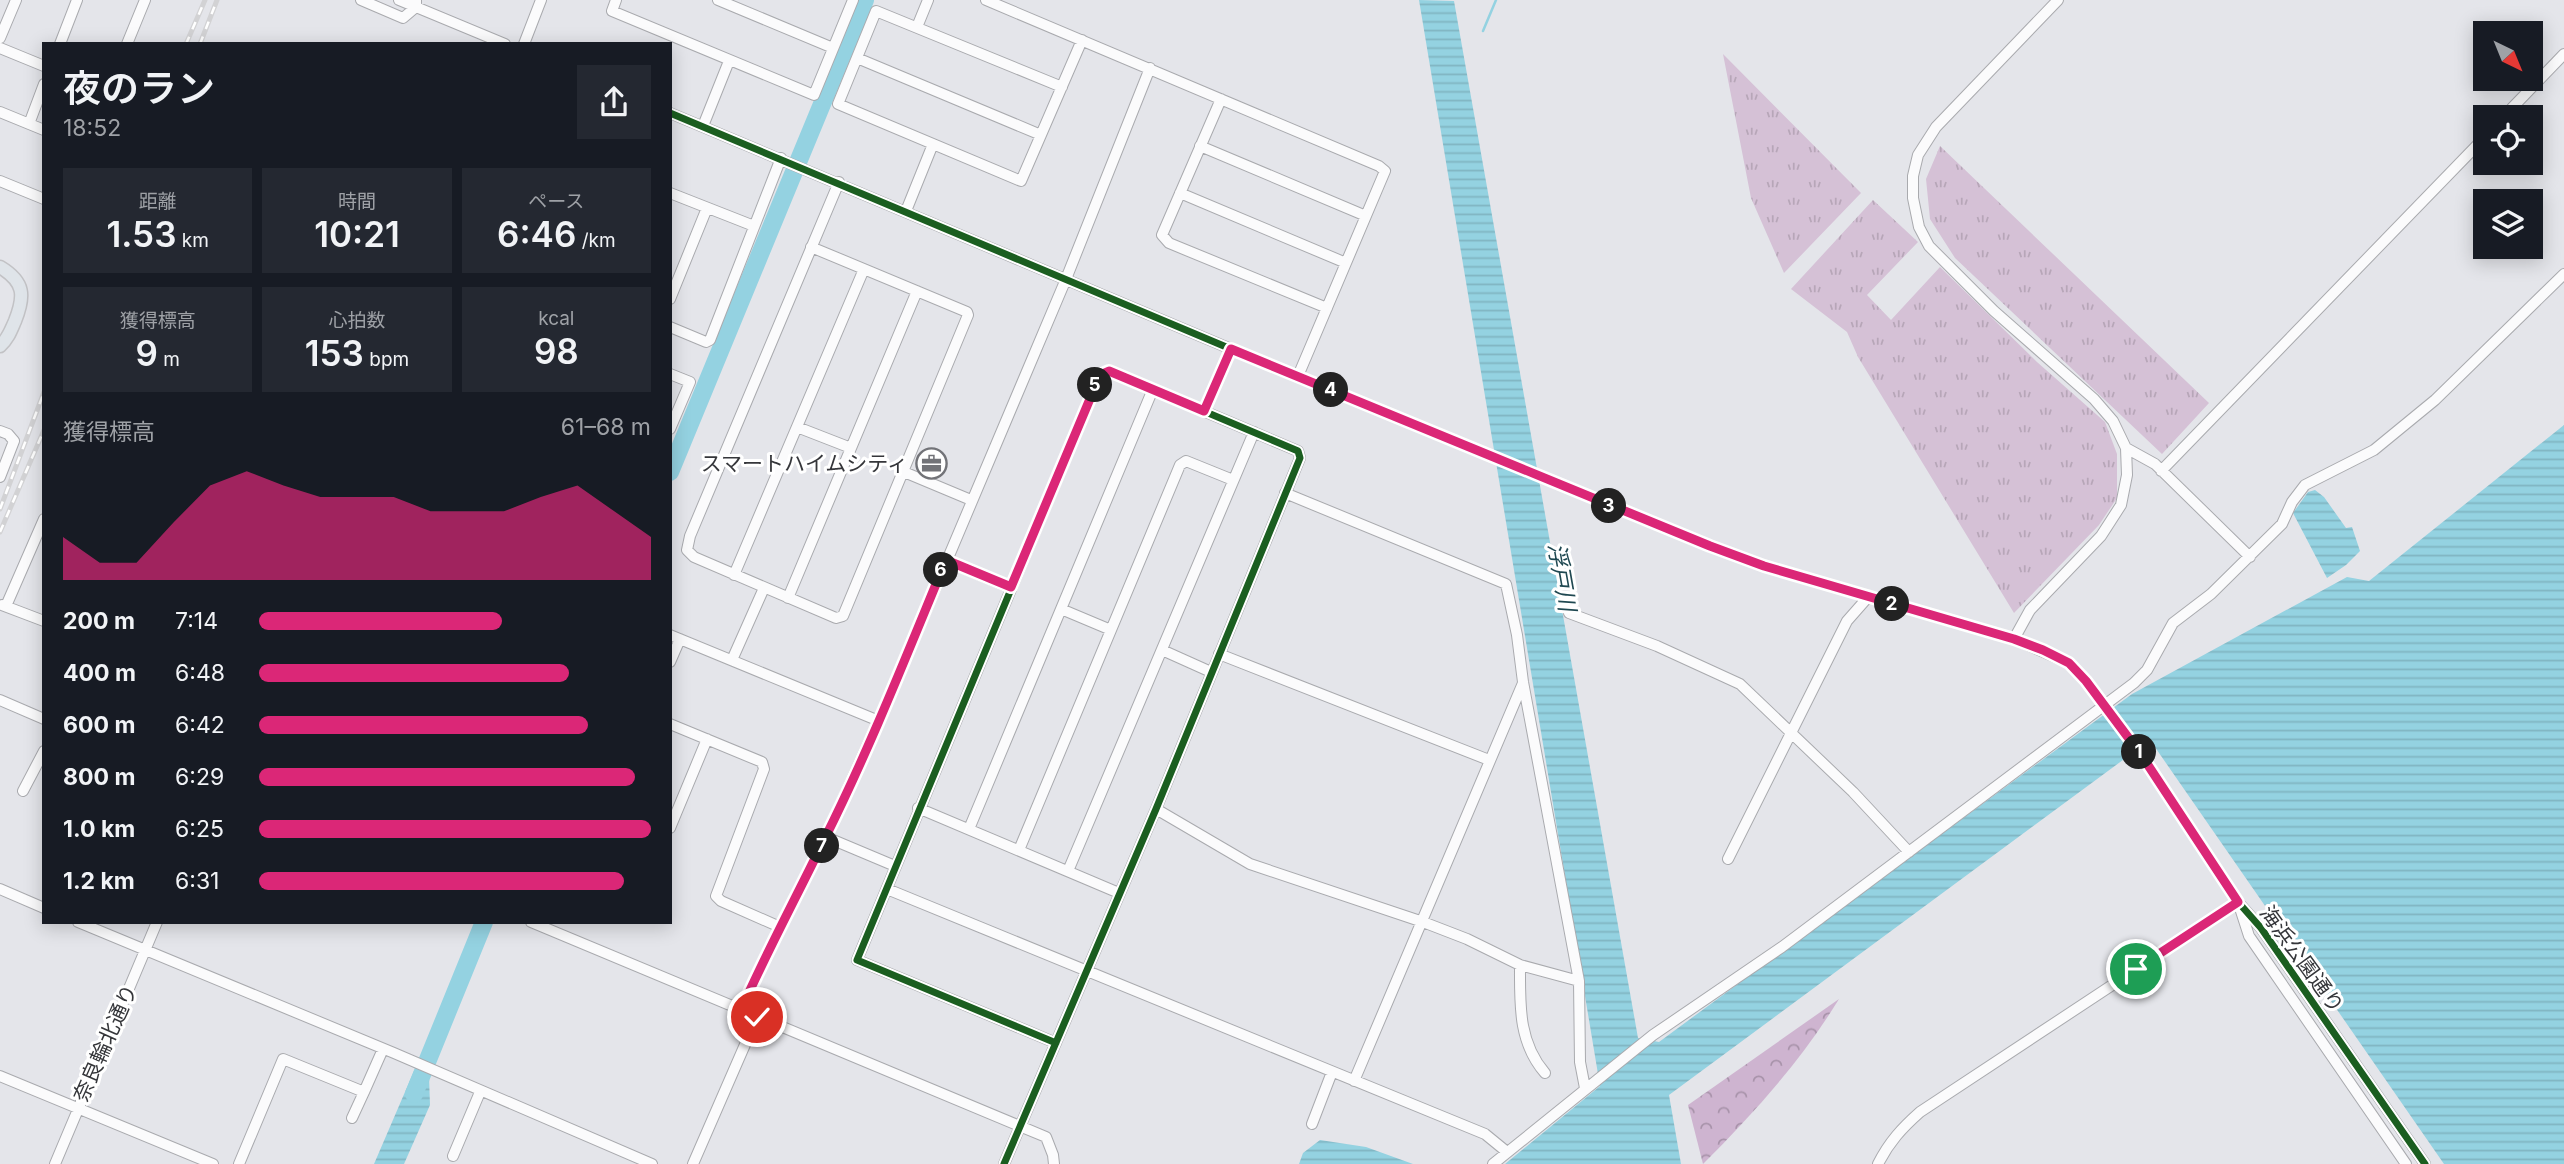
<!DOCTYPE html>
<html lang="ja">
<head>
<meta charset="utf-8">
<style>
  :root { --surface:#171b24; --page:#242831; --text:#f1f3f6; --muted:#9ea1a6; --accent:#db2777 }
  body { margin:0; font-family:Inter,"Noto Sans JP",sans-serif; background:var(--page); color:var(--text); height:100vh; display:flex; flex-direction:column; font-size:26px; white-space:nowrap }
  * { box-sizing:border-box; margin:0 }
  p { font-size:23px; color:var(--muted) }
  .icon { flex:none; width:38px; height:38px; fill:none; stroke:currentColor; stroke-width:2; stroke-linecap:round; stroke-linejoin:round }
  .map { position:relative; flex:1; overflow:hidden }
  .side { position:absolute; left:42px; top:42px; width:630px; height:882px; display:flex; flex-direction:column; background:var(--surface); border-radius:0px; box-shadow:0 4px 18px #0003 }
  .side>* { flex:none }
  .needle { width:46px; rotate:137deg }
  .buttons { position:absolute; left:2473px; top:21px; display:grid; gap:14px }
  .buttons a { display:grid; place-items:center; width:70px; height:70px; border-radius:0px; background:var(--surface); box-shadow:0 4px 18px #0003; font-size:35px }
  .pin { position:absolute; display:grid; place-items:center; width:60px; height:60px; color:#fff; margin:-30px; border:4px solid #fff; border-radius:50%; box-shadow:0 2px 7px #0007 }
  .km { position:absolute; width:35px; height:35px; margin:-18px; border-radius:50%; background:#222; color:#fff; font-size:19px; line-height:35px; text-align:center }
  .round { display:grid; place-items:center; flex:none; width:74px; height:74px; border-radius:0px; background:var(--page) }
  .headline { display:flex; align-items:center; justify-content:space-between; height:119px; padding:0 21px }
  h1 { font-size:38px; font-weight:600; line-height:52px }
  .stats { display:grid; grid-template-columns:repeat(3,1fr); gap:10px; height:119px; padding:7px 21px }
  .stats div { display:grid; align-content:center; border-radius:0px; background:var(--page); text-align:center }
  .stats b { font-size:35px; font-weight:600 }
  .stats small { font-size:19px; font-weight:400 }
  .stats p { font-size:19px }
  .chart { height:196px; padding:14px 21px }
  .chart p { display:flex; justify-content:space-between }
  .chart svg { width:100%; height:126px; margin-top:7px; fill:var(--accent); opacity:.7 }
  ul { padding:0 21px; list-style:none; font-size:23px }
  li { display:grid; grid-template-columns:112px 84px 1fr; align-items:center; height:52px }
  li i { height:18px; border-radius:9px; background:var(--accent) }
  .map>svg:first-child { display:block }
</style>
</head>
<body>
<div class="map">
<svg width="2564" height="1164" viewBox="0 0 2564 1164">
  <defs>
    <pattern id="grass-tufts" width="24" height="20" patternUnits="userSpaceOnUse" patternTransform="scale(1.75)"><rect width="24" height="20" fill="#d5c1d6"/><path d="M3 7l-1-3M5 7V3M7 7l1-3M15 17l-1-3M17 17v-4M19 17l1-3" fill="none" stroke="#b7a6b8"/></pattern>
    <pattern id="forest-crowns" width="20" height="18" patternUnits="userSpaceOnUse" patternTransform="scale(1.75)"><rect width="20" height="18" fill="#ceb4d0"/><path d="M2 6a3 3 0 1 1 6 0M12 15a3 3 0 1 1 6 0" fill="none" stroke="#a893aa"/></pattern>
    <pattern id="water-rules" width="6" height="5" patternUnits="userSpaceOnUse" patternTransform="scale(1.75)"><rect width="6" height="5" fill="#94d2e1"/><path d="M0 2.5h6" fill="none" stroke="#80b5c2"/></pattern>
  </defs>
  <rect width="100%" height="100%" fill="#e4e5ea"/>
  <!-- grass -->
  <path fill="url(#grass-tufts)" d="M 1723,54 L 1861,193 L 1784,273 L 1751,198 Z
    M 1940,146 L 2209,403 L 2162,454 L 1955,258 L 1930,219 L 1926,179 Z
    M 1873,200 L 1918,242 L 1867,295 L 1891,320 L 1940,267 L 2037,362 L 2105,422 L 2117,454 L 2117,498 L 2099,525 L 2014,613 L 1858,357 L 1847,332 L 1791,289 Z"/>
  <!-- forest -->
  <path fill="url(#forest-crowns)" d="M 1839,999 C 1801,1061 1754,1113 1703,1164 L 1688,1105 Z"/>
  <!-- water -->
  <path fill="url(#water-rules)" d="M 1419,0 L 1454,1 L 1638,1038 L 1659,1042 L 2132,694 L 2347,577 L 2369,581 L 2564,425 L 2564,1164 L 2444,1164 L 2150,740 L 1669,1095 L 1681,1164 L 1505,1164 L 1600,1086 Z
    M 2315,490 L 2324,497 L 2346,528 L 2352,527 L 2360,551 L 2346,565 L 2327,578 L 2293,513 L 2308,492 Z
    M 414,1071 L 429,1076 L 430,1105 L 404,1164 L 374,1164 Z
    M 1320,1140 L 1366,1147 L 1413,1164 L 1299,1164 L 1303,1153 Z"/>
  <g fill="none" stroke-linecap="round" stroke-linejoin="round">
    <!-- stream -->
    <path stroke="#94d2e1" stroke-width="2.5" d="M 1483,31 L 1496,0"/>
    <!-- river -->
    <path stroke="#94d2e1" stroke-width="18" d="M 670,472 L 865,0
      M 414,1094 L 484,922"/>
    <defs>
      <path id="minor" d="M 361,0 L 403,18 L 416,7 L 416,0
        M 399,0 L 505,44
        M 616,0 L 612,11 L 814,95 L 853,0
        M 718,0 L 833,48
        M 986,0 L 1379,166 L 1385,171 L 1298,376
        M 917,27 L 928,0
        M 0,38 L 16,0
        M 60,44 L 77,0
        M 127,44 L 145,0
        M 524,44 L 541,0
        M 0,48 L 44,66
        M 857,58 L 1041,135
        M 1062,87 L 876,11 L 838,104 L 1021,181 L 1082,40
        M 1221,99 L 1162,235 L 1169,243 L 1327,308
        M 0,112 L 44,130
        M 670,113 L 1231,349 L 1710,546 L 1764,566 L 2014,639 L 2069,663 L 2086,681 L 2142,756 L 2238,902 L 2261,928 L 2425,1164
        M 2508,117 L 2512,108 L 2564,54
        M 29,124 L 44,84
        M 703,126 L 729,61
        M 1200,146 L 1366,216
        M 0,181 L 44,199
        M 670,193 L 754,226
        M 1180,193 L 1346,263
        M 906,211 L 933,144
        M 811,247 L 967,312 L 968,315 L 843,616 L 836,618 L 694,557 L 687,550 L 690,536 C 739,418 789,300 839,182
        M 670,299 L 707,208
        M 670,327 L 706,342 L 710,340 L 781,158
        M 670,374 L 690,382 L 670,429
        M 1204,410 L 1231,349
        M 797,427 L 851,448
        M 0,431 L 8,434 L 14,441 L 0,477
        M 2126,448 L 2155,464 L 2250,557
        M 2161,471 L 2485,137
        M 904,472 L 971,500
        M 1285,493 L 1506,584 L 1517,635 L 1523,682 L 1579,981 L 1580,1062 L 1585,1088
        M 945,560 L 1011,588
        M 734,575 L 864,269
        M 788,598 L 917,291
        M 2,605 L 44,621
        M 6,606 L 44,519
        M 1061,609 L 1111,630
        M 1569,613 L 1657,646 L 1740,684 L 1853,792 L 1909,852
        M 670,635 L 879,721
        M 2014,639 L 2030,610 L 2101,536 L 2121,505 L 2127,475 L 2126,448 L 2113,421 L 2094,399 L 1994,311 L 1929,246 L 1919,227 L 1913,198 L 1913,176 L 1918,155 L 1936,127 L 2058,0
        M 1162,650 L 1211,672
        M 1219,654 L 1489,760
        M 732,660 L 764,588
        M 670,662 L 680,639
        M 0,700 L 44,719
        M 670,724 L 762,762 L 764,769 L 716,896 L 721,901 L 780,927 L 826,837 L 888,700 L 1066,279 L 1150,68
        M 23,791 L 44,751
        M 918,808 L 1119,893
        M 1156,809 L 1250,864 L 1423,922 L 1467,939 L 1520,965 L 1579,981
        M 670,828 L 707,739
        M 969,829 L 1153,389
        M 826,837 L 895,866
        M 1019,850 L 1180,465 L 1186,461 L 1233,480
        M 1728,859 L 1847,621 L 1869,596
        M 1068,871 L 1254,432
        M 0,889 L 44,908
        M 887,889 L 1485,1134 L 1507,1152
        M 2239,905 L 2249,936 L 2406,1164
        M 78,922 L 394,1053 L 652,1164
        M 531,922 L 1046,1137 L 1053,1155 L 1054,1164
        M 1520,965 C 1520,1004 1518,1042 1545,1073
        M 741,1010 L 780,927
        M 0,1076 L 213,1164
        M 1354,1081 L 1523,683
        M 352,1118 L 364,1092
        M 1312,1124 L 1332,1072
        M 453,1156 L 480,1092
        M 55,1164 L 157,922
        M 239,1164 L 283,1059 L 364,1092 L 383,1049
        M 693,1164 L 757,1017
        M 1004,1164 L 1156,809 L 1300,458 L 1298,451 L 1109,371 L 1100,375 L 857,960 L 1056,1043
        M 1493,1164 L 1653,1035 L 1782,947 L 2134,683 L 2147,670 L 2173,623 L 2211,594 L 2282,524 L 2292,502 L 2305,485 L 2374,450 L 2435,400 L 2564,274
        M 1878,1164 C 1889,1142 1902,1128 1920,1112 L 2238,902"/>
      <path id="major" d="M 0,267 C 25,282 25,296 15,321 C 11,330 8,339 0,346"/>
    </defs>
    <!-- minor casing -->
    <use href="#minor" stroke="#a9aaae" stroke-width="12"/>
    <!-- major casing -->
    <use href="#major" stroke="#c2c2c5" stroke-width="15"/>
    <!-- minor -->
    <use href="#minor" stroke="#fbfbfc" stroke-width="10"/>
    <!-- major -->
    <use href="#major" stroke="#dfe4e9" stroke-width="12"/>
    <defs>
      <path id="rail" d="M 186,44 L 205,0
        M 200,44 L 217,0
        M 0,509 L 44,392
        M 0,532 L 44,430"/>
    </defs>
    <!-- rail casing -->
    <use href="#rail" stroke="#d2d2d4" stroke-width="5"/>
    <!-- rail -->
    <use href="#rail" stroke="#fff" stroke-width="2.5" stroke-dasharray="8" stroke-linecap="butt"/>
    <defs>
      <path id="cycleway" d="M 670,113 L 1231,349 L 1710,546 L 1764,566 L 2014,639 L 2069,663 L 2086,681 L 2142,756 L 2238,902 L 2261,928 L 2425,1164
        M 1004,1164 L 1156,809 L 1300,458 L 1298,451 L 1109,371 L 1100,375 L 857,960 L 1056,1043"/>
    </defs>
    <!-- cycleway casing -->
    <use href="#cycleway" stroke="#fff" stroke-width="11"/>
    <!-- cycleway -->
    <use href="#cycleway" stroke="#1b5e20" stroke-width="7"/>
  </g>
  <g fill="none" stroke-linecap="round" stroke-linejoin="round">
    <defs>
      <path id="route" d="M 757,1017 L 741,1010 C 767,951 797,896 825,838 C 870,748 907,654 946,560 L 1011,587 L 1100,375 L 1109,371 L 1204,411 L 1231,349 L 1710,546 L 1764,566 L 2014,639 L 2043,650 L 2069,663 L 2086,681 L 2142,756 L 2238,902 L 2136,969"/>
    </defs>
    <!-- route casing -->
    <use href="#route" stroke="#fff" stroke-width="14"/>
    <!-- route -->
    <use href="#route" stroke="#db2777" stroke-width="9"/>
  </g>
  <!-- icons -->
  <defs>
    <symbol id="office-ring" viewBox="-11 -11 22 22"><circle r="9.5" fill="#fff" stroke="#727378" stroke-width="1.5"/><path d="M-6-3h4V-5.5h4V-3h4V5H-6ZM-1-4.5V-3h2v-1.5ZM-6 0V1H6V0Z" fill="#727378"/></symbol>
  </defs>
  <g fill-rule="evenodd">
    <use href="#office-ring" x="914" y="446" width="35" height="35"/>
  </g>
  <g text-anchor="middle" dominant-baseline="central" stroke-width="6" stroke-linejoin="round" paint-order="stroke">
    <!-- poi labels -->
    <g font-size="21" fill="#35363a" stroke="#fff" text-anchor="end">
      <text x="908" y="463">スマートハイムシティ</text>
    </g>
    <!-- street labels -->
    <g font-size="21" fill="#35363a" stroke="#fff">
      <text transform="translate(2302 959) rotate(54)">海浜公園通り</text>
      <text transform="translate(105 1043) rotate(-66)">奈良輪北通り</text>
    </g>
    <!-- water labels -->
    <g font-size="23" font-style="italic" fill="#1f4851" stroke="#fff">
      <text transform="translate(1562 577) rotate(80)">浮戸川</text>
    </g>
  </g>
</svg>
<div class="buttons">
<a><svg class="needle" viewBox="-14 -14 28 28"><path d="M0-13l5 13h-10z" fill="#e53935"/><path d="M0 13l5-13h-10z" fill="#9ea1a6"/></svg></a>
<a><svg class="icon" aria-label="locate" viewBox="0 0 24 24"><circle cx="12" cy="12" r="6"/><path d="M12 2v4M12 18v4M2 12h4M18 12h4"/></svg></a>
<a><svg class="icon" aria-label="layers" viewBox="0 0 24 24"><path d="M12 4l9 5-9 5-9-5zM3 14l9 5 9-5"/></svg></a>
</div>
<div class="pin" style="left:2136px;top:969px;background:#1e9e55"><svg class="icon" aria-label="arrive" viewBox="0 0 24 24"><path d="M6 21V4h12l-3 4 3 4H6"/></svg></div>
<div class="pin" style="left:757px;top:1017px;background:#d93025"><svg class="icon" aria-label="check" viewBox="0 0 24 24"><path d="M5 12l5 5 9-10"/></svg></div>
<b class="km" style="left:2139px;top:752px">1</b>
<b class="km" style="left:1892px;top:604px">2</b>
<b class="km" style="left:1609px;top:506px">3</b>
<b class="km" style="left:1331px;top:390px">4</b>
<b class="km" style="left:1095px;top:385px">5</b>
<b class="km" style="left:941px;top:570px">6</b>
<b class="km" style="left:822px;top:846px">7</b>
<section class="side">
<div class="headline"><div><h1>夜のラン</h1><p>18:52</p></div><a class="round"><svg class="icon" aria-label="share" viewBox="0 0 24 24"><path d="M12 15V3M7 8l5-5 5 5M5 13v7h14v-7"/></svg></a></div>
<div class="stats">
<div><p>距離</p><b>1.53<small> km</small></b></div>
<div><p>時間</p><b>10:21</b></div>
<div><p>ペース</p><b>6:46<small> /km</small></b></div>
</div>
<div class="stats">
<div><p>獲得標高</p><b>9<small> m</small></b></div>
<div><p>心拍数</p><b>153<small> bpm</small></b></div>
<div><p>kcal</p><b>98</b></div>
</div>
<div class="chart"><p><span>獲得標高</span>61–68 m</p>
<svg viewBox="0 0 160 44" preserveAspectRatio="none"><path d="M0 44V29L10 38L20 38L30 24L40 11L50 6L60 11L70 15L80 15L90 15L100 20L110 20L120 20L130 15L140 11L150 20L160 29V44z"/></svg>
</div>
<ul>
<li><b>200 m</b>7:14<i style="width:62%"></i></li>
<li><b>400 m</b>6:48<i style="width:79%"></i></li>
<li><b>600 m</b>6:42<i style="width:84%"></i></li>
<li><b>800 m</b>6:29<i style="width:96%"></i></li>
<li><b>1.0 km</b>6:25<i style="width:100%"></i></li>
<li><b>1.2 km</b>6:31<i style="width:93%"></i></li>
</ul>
</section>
</div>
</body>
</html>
